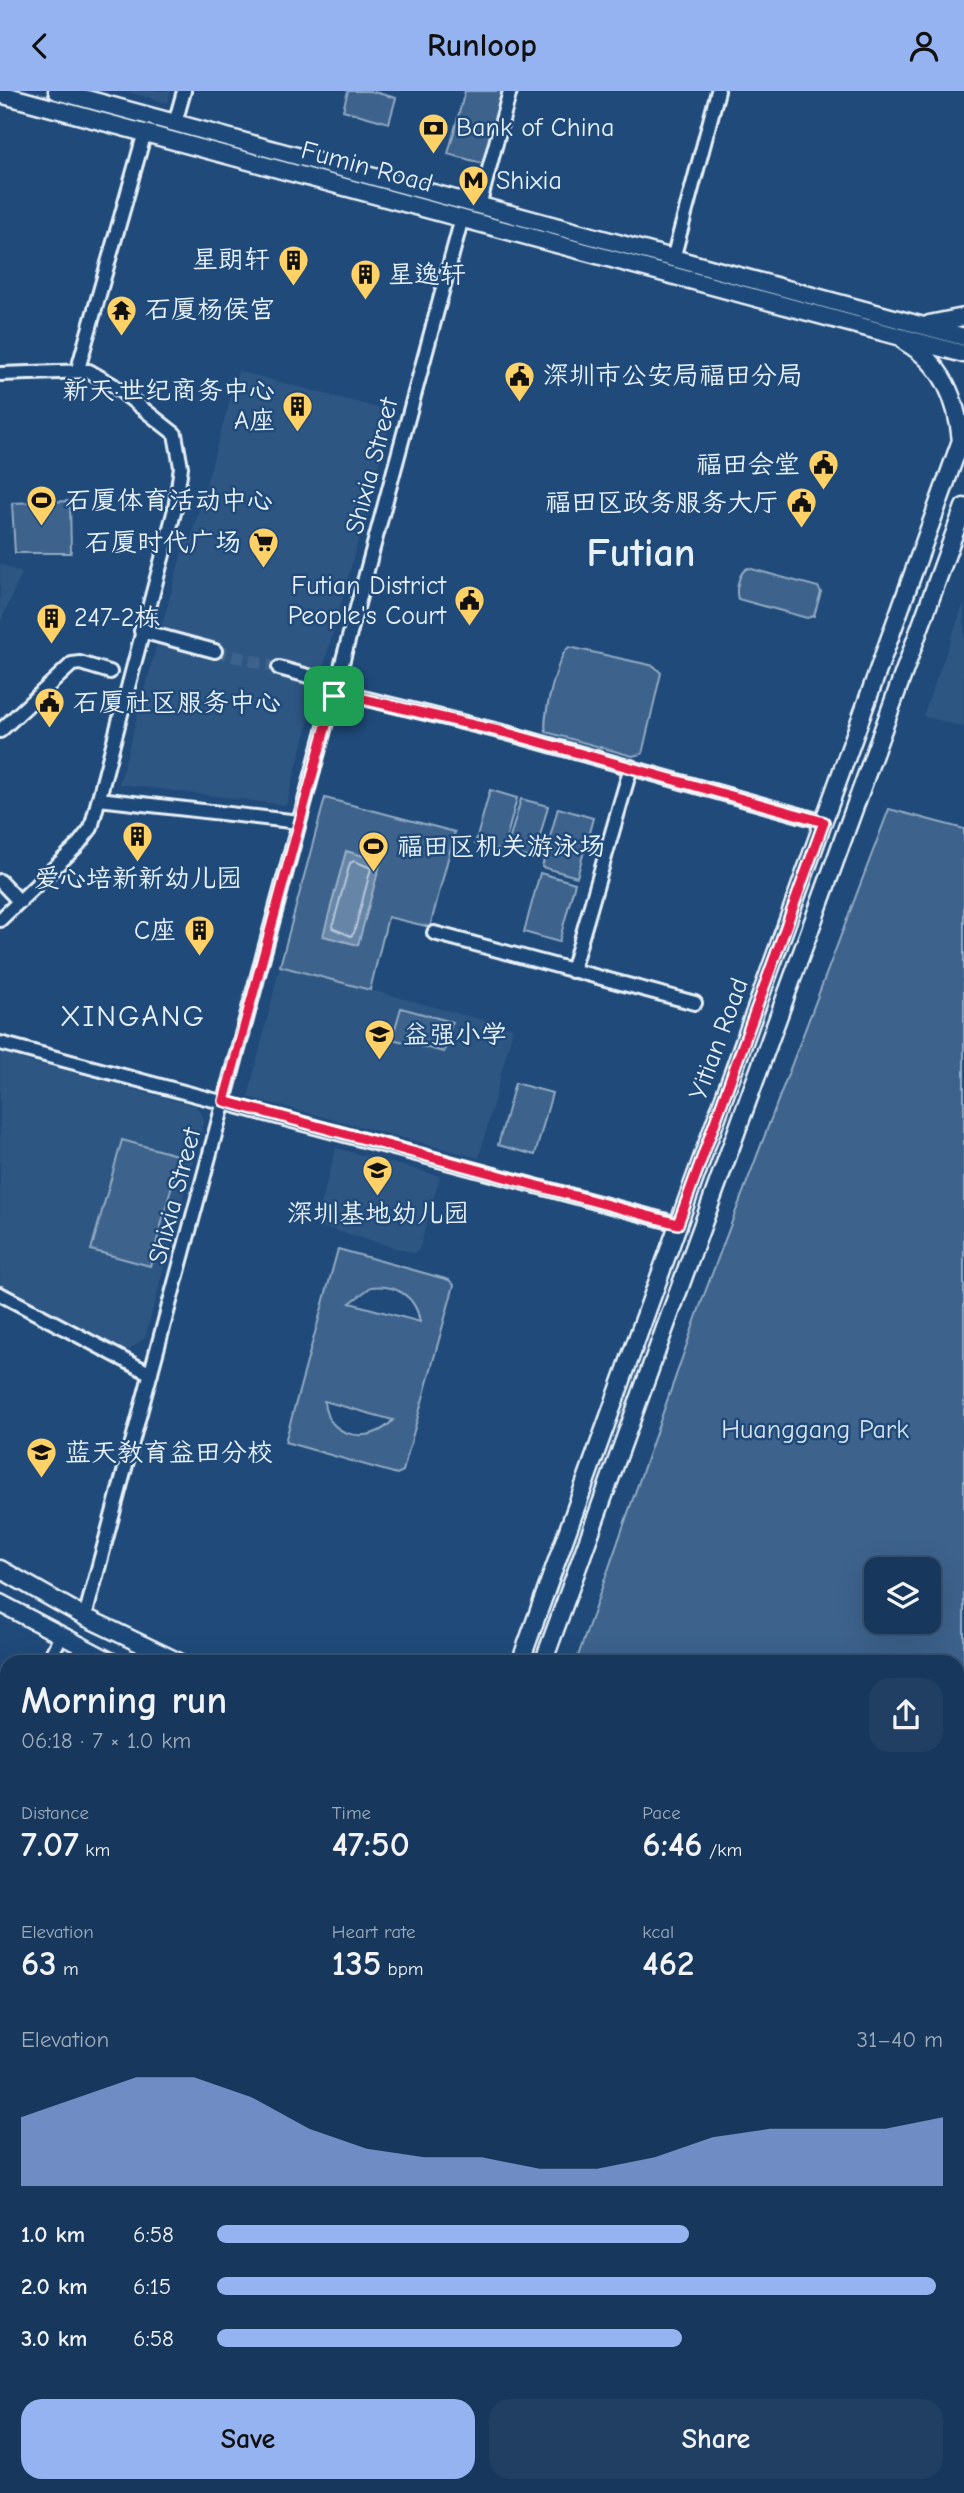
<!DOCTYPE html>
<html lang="en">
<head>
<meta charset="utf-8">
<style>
  :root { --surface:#17385c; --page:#203f62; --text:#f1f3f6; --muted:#9eacbb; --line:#365272; --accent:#95b2f1 }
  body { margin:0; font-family:"Comic Neue","LXGW WenKai TC",sans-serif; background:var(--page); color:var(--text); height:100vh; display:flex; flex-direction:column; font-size:26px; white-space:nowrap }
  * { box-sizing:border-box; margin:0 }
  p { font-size:23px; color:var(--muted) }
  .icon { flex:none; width:38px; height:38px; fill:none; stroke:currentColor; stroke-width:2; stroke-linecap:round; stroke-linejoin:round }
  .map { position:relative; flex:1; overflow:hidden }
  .drawer { position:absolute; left:0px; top:1564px; width:964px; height:838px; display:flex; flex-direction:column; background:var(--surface); border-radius:21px 21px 0 0; box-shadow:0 7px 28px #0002,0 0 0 2px var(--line) }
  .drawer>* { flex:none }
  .controls { position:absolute; left:864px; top:1466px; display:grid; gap:14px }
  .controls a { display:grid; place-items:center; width:77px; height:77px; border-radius:14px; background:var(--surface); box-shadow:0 7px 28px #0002,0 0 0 2px var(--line); font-size:35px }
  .pin { position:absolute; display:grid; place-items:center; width:60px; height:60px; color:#fff; margin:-30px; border-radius:14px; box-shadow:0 4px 10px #0006 }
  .round { display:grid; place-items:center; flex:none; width:74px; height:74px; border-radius:21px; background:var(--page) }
  .summary { display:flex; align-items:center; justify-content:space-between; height:119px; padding:0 21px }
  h1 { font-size:38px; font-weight:700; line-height:52px }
  .figures { display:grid; grid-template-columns:repeat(3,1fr); gap:10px; height:119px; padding:7px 21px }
  .figures div { display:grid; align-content:center }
  .figures b { font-size:35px; font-weight:700 }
  .figures small { font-size:19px; font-weight:400 }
  .figures p { font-size:19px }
  .chart { height:196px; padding:14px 21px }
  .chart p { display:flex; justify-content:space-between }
  .chart svg { width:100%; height:126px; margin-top:7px; fill:var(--accent); opacity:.7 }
  .cta { display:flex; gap:14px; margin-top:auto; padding:14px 21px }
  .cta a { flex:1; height:80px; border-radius:21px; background:var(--accent); color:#111; font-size:28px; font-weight:700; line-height:80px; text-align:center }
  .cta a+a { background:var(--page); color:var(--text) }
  ul { padding:0 21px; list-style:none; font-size:23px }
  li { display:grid; grid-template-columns:112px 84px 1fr; align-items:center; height:52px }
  li i { height:18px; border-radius:9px; background:var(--accent) }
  header { display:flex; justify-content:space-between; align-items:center; height:91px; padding:0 21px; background:var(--accent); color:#111; font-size:32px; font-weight:700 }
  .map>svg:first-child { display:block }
</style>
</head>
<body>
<header><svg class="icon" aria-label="back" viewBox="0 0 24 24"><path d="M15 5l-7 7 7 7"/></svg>Runloop<svg class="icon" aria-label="person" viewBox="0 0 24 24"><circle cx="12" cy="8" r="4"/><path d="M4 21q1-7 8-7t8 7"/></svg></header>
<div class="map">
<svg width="964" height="2402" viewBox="0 0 964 2402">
  <rect width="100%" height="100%" fill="#1f4a7a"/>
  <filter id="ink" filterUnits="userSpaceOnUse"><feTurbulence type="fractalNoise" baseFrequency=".0143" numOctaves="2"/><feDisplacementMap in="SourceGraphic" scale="14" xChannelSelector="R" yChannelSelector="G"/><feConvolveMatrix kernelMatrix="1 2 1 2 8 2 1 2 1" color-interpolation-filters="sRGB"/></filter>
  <g filter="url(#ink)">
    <!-- built -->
    <path fill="#2e5683" d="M 125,0 L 171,0 L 168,12 Z
      M 238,280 L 393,321 L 286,714 L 119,693 L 186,446 L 191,447 Z
      M 0,473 L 22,482 L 0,532 Z
      M 964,512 L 964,636 L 923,625 Z
      M 280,875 L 513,937 L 479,1067 L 248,1006 Z
      M 0,962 L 196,1015 L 204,1029 L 145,1247 L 128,1260 L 0,1193 Z
      M 336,1057 L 440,1085 L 419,1159 L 414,1162 L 319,1135 L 317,1128 Z
      M 7,2037 L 7,2318 L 0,2317 L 0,2049 Z
      M 957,2187 L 964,2187 L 964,2402 L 936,2402 L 936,2396 L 957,2396 Z"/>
    <!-- green -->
    <path fill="#3c628c" stroke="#92aac2" stroke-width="2" fill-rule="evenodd" d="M 348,0 L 370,0 L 396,7 L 389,32 L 343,19 Z
      M 465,0 L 503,0 L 485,73 L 448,63 Z
      M 70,410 L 71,462 L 15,462 L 12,412 Z
      M 748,477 L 818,496 L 821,501 L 814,525 L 807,527 L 738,508 C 735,499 739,480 748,477 Z
      M 569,556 L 654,575 L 661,582 L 642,663 L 632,665 L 546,641 C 542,628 558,563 569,556 Z
      M 490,699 L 517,707 L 503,760 L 475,753 Z
      M 325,707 L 455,741 L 430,836 L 388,826 L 370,899 L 280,875 Z
      M 521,708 L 548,715 L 534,768 L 506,761 Z
      M 558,717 L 593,727 L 577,786 L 542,776 Z
      M 889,718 L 964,738 L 964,1770 L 957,1769 L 957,1572 L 576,1571 L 704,1204 ZM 877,1479 L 929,1479 L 929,1531 L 877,1531 Z
      M 540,782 L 575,792 L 559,851 L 524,841 Z
      M 401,917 L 452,931 L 444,961 L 392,948 Z
      M 515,992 L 552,1002 L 535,1064 L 498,1054 Z
      M 122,1049 L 180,1065 L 150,1175 L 91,1159 Z
      M 338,1158 L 449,1189 L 454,1194 L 403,1380 L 397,1383 L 285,1351 ZM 371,1196 C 396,1193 416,1205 420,1231 L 350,1212 ZM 324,1310 L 393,1329 C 371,1355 326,1347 324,1310 Z
      M 7,1684 L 7,1738 L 0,1735 L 0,1697 Z
      M 958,2215 L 964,2216 L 964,2402 L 947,2402 L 947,2396 L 957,2396 Z"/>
    <!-- water -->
    <path fill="#6685a7" stroke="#9ab0c7" stroke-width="2" d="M 346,760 L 381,770 L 358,854 L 323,845 Z"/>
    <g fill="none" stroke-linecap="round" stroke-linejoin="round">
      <!-- shore -->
      <path stroke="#b4c6d8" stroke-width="2" d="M 354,770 L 371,777 L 354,842 L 351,845 L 332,837 L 350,772 Z"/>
      <!-- minor-tunnel -->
      <path stroke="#3d638d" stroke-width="12" stroke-dasharray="12 6" stroke-linecap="butt" d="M 215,560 L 279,577"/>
      <defs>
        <path id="minor" d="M 175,32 L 184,0
          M 479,115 L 510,0
          M 673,168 L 718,0
          M 78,278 L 145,41
          M 0,283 L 89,280 L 113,294 L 175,343 L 181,376 L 175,418 L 91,737 L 77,755 L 0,829
          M 141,540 L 215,560
          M 279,577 L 337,593
          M 334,605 L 351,604 L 507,642 L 824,731
          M 0,640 L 72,573 L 80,572 L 110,581
          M 99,708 L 299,731
          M 0,790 L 20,811
          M 434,842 L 695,912
          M 572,880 L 631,676
          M 0,952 L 678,1133
          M 0,1203 L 151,1283
          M 85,1526 L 462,127
          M 47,1572 L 61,1545
          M 0,1599 L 7,1603
          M 0,1659 L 7,1646
          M 0,1818 L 7,1821
          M 0,2049 L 7,2037
          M 957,2171 L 964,2171
          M 0,2333 L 7,2334
          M 519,2402 L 519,2396"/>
        <path id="major" d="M 57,0 L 964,246
          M 0,3 L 964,263
          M 929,233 L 964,226
          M 905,251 C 943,273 957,308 961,350
          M 0,1478 L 85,1526 L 181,1572
          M 0,1512 L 114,1572
          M 520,1572 L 964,341
          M 543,1572 L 964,416
          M 957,1807 L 964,1808
          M 957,1832 L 964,1833
          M 0,2374 L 7,2375
          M 0,2390 L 7,2391
          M 49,2396 L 109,2402
          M 212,2396 L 274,2402
          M 327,2402 L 328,2396"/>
      </defs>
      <!-- minor casing -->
      <use href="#minor" stroke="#e8f1f8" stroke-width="18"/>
      <!-- major casing -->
      <use href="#major" stroke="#e8f1f8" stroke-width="21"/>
      <!-- minor -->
      <use href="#minor" stroke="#1f4a7a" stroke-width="12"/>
      <!-- major -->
      <use href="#major" stroke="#1f4a7a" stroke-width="16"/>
      <defs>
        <path id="major-bridge" d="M 263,2402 L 263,2396"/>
      </defs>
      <!-- major-bridge casing -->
      <use href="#major-bridge" stroke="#e8f1f8" stroke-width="21" stroke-linecap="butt"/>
      <!-- major-bridge -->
      <use href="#major-bridge" stroke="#1f4a7a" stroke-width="16"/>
    </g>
  </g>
  <g fill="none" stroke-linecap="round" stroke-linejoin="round" filter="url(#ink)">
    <defs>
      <path id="route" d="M 342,603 L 507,642 L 824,731 L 678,1133 L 224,1010 L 334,605 Z"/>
    </defs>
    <!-- route casing -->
    <use href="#route" stroke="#fff" stroke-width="14"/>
    <!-- route -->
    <use href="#route" stroke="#e11d48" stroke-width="9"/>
  </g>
  <!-- icons -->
  <defs>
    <symbol id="bank-pin" viewBox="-11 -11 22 30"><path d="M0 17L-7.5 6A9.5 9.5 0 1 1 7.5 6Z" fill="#ffd166" stroke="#1f4a7a"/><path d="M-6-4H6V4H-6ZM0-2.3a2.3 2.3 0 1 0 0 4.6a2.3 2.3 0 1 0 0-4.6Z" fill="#111"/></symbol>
    <symbol id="metro-pin" viewBox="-11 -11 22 30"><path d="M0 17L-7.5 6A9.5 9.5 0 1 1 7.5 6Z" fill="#ffd166" stroke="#1f4a7a"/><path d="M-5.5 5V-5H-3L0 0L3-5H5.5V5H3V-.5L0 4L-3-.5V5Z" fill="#111"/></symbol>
    <symbol id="building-pin" viewBox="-11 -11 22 30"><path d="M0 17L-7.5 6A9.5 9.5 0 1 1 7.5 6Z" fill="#ffd166" stroke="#1f4a7a"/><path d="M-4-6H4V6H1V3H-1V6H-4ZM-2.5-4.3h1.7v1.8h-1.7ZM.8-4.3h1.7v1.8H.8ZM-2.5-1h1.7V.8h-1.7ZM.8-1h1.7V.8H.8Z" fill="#111"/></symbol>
    <symbol id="temple-pin" viewBox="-11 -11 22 30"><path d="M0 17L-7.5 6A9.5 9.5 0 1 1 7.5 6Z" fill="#ffd166" stroke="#1f4a7a"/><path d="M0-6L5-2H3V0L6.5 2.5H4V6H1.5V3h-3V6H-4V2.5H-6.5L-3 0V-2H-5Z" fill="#111"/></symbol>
    <symbol id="civic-pin" viewBox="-11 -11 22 30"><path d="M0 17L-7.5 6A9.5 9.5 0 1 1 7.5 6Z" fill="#ffd166" stroke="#1f4a7a"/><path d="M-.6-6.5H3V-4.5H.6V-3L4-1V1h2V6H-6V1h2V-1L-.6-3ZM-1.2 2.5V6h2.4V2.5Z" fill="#111"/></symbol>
    <symbol id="stadium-pin" viewBox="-11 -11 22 30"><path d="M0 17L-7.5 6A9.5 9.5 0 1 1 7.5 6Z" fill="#ffd166" stroke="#1f4a7a"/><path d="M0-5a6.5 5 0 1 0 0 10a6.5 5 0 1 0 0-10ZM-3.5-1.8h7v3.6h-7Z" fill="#111"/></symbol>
    <symbol id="supermarket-pin" viewBox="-11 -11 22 30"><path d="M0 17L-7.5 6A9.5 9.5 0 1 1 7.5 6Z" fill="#ffd166" stroke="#1f4a7a"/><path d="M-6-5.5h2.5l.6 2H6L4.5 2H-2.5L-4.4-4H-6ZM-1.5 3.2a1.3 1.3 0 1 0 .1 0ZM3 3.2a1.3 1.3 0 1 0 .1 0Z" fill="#111"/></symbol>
    <symbol id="school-pin" viewBox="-11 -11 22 30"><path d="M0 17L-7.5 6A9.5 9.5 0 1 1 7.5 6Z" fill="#ffd166" stroke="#1f4a7a"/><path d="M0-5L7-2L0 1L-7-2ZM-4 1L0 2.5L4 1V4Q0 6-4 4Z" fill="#111"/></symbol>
  </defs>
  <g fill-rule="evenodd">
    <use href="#bank-pin" x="416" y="20" width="35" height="47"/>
    <use href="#metro-pin" x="456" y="72" width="35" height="47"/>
    <use href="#building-pin" x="276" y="152" width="35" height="47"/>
    <use href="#building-pin" x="348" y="166" width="35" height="47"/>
    <use href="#temple-pin" x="104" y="202" width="35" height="47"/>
    <use href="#civic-pin" x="502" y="268" width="35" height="47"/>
    <use href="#building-pin" x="280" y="298" width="35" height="47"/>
    <use href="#civic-pin" x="806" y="356" width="35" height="47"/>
    <use href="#stadium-pin" x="24" y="392" width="35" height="47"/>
    <use href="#civic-pin" x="784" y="394" width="35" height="47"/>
    <use href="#supermarket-pin" x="246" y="434" width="35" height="47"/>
    <use href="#civic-pin" x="452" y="492" width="35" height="47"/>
    <use href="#building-pin" x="34" y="510" width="35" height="47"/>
    <use href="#civic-pin" x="32" y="594" width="35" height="47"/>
    <use href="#building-pin" x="120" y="728" width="35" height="47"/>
    <use href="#stadium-pin" x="356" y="738" width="35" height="47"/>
    <use href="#building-pin" x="182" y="822" width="35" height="47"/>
    <use href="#school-pin" x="362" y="926" width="35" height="47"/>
    <use href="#school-pin" x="360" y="1062" width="35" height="47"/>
    <use href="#school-pin" x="24" y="1344" width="35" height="47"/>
  </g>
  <g text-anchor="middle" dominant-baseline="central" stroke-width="5" stroke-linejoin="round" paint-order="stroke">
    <!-- poi labels -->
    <g font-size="26" fill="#e8f1f8" stroke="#1f4a7a" text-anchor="start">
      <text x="456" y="37">Bank of China</text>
      <text x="496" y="90">Shixia</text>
      <text x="270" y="169" text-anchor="end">星朗轩</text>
      <text x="388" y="184">星逸轩</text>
      <text x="145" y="219">石厦杨侯宫</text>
      <text x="543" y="285">深圳市公安局福田分局</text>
      <text x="275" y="300" text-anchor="end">新天·世纪商务中心<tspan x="275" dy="30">A座</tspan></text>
      <text x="800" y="374" text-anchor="end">福田会堂</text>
      <text x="65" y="410">石厦体育活动中心</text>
      <text x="779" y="412" text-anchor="end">福田区政务服务大厅</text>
      <text x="241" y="452" text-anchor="end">石厦时代广场</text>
      <text x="446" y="495" text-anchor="end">Futian District<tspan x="446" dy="30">People's Court</tspan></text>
      <text x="74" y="527">247-2栋</text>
      <text x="73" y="612">石厦社区服务中心</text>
      <text x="397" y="756">福田区机关游泳场</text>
      <text x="138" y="788" text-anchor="middle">爱心培新新幼儿园</text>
      <text x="176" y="840" text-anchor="end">C座</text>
      <text x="403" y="944">益强小学</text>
      <text x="378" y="1123" text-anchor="middle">深圳基地幼儿园</text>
      <text x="65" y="1362">蓝天教育益田分校</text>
    </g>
    <!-- street labels -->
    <g font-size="26" fill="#e8f1f8" stroke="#1f4a7a">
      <text transform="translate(367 76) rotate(15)">Fumin Road</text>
      <text transform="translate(372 375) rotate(-75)">Shixia Street</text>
      <text transform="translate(719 948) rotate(-70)">Yitian Road</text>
      <text transform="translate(175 1105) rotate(-75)">Shixia Street</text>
    </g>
    <!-- park labels -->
    <g font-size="26" fill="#d7e3ed" stroke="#1f4a7a">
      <text x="815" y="1339">Huanggang Park</text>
    </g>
    <!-- quarter labels -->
    <g font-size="30" letter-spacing="2" fill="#e8f1f8" stroke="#1f4a7a">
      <text x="133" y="925">XINGANG</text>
    </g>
    <!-- town labels -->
    <g font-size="40" font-weight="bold" fill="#e8f1f8" stroke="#1f4a7a">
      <text x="641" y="462">Futian</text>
    </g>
  </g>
</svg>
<div class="controls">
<a><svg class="icon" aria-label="layers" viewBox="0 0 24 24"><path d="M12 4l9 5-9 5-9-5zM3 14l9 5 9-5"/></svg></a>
</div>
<div class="pin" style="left:334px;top:605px;background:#1e9e55"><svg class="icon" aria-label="arrive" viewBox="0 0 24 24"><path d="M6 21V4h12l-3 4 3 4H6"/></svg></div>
<section class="drawer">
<div class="summary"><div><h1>Morning run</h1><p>06:18 · 7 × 1.0 km</p></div><a class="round"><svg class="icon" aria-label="share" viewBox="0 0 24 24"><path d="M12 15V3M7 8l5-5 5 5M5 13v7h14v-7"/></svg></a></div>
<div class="figures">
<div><p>Distance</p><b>7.07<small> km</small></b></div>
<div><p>Time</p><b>47:50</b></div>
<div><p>Pace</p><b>6:46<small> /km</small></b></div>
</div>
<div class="figures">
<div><p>Elevation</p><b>63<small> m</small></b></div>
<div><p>Heart rate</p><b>135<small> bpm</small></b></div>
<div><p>kcal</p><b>462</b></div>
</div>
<div class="chart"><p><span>Elevation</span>31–40 m</p>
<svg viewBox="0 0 160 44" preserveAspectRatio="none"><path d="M0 44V20L10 13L20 6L30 6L40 13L50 24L60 31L70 34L80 34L90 38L100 38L110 34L120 27L130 24L140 24L150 24L160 20V44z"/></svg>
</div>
<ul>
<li><b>1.0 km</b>6:58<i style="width:65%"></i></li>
<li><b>2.0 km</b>6:15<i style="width:99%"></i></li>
<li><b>3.0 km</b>6:58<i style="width:64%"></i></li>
</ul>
<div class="cta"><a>Save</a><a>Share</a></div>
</section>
</div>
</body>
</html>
